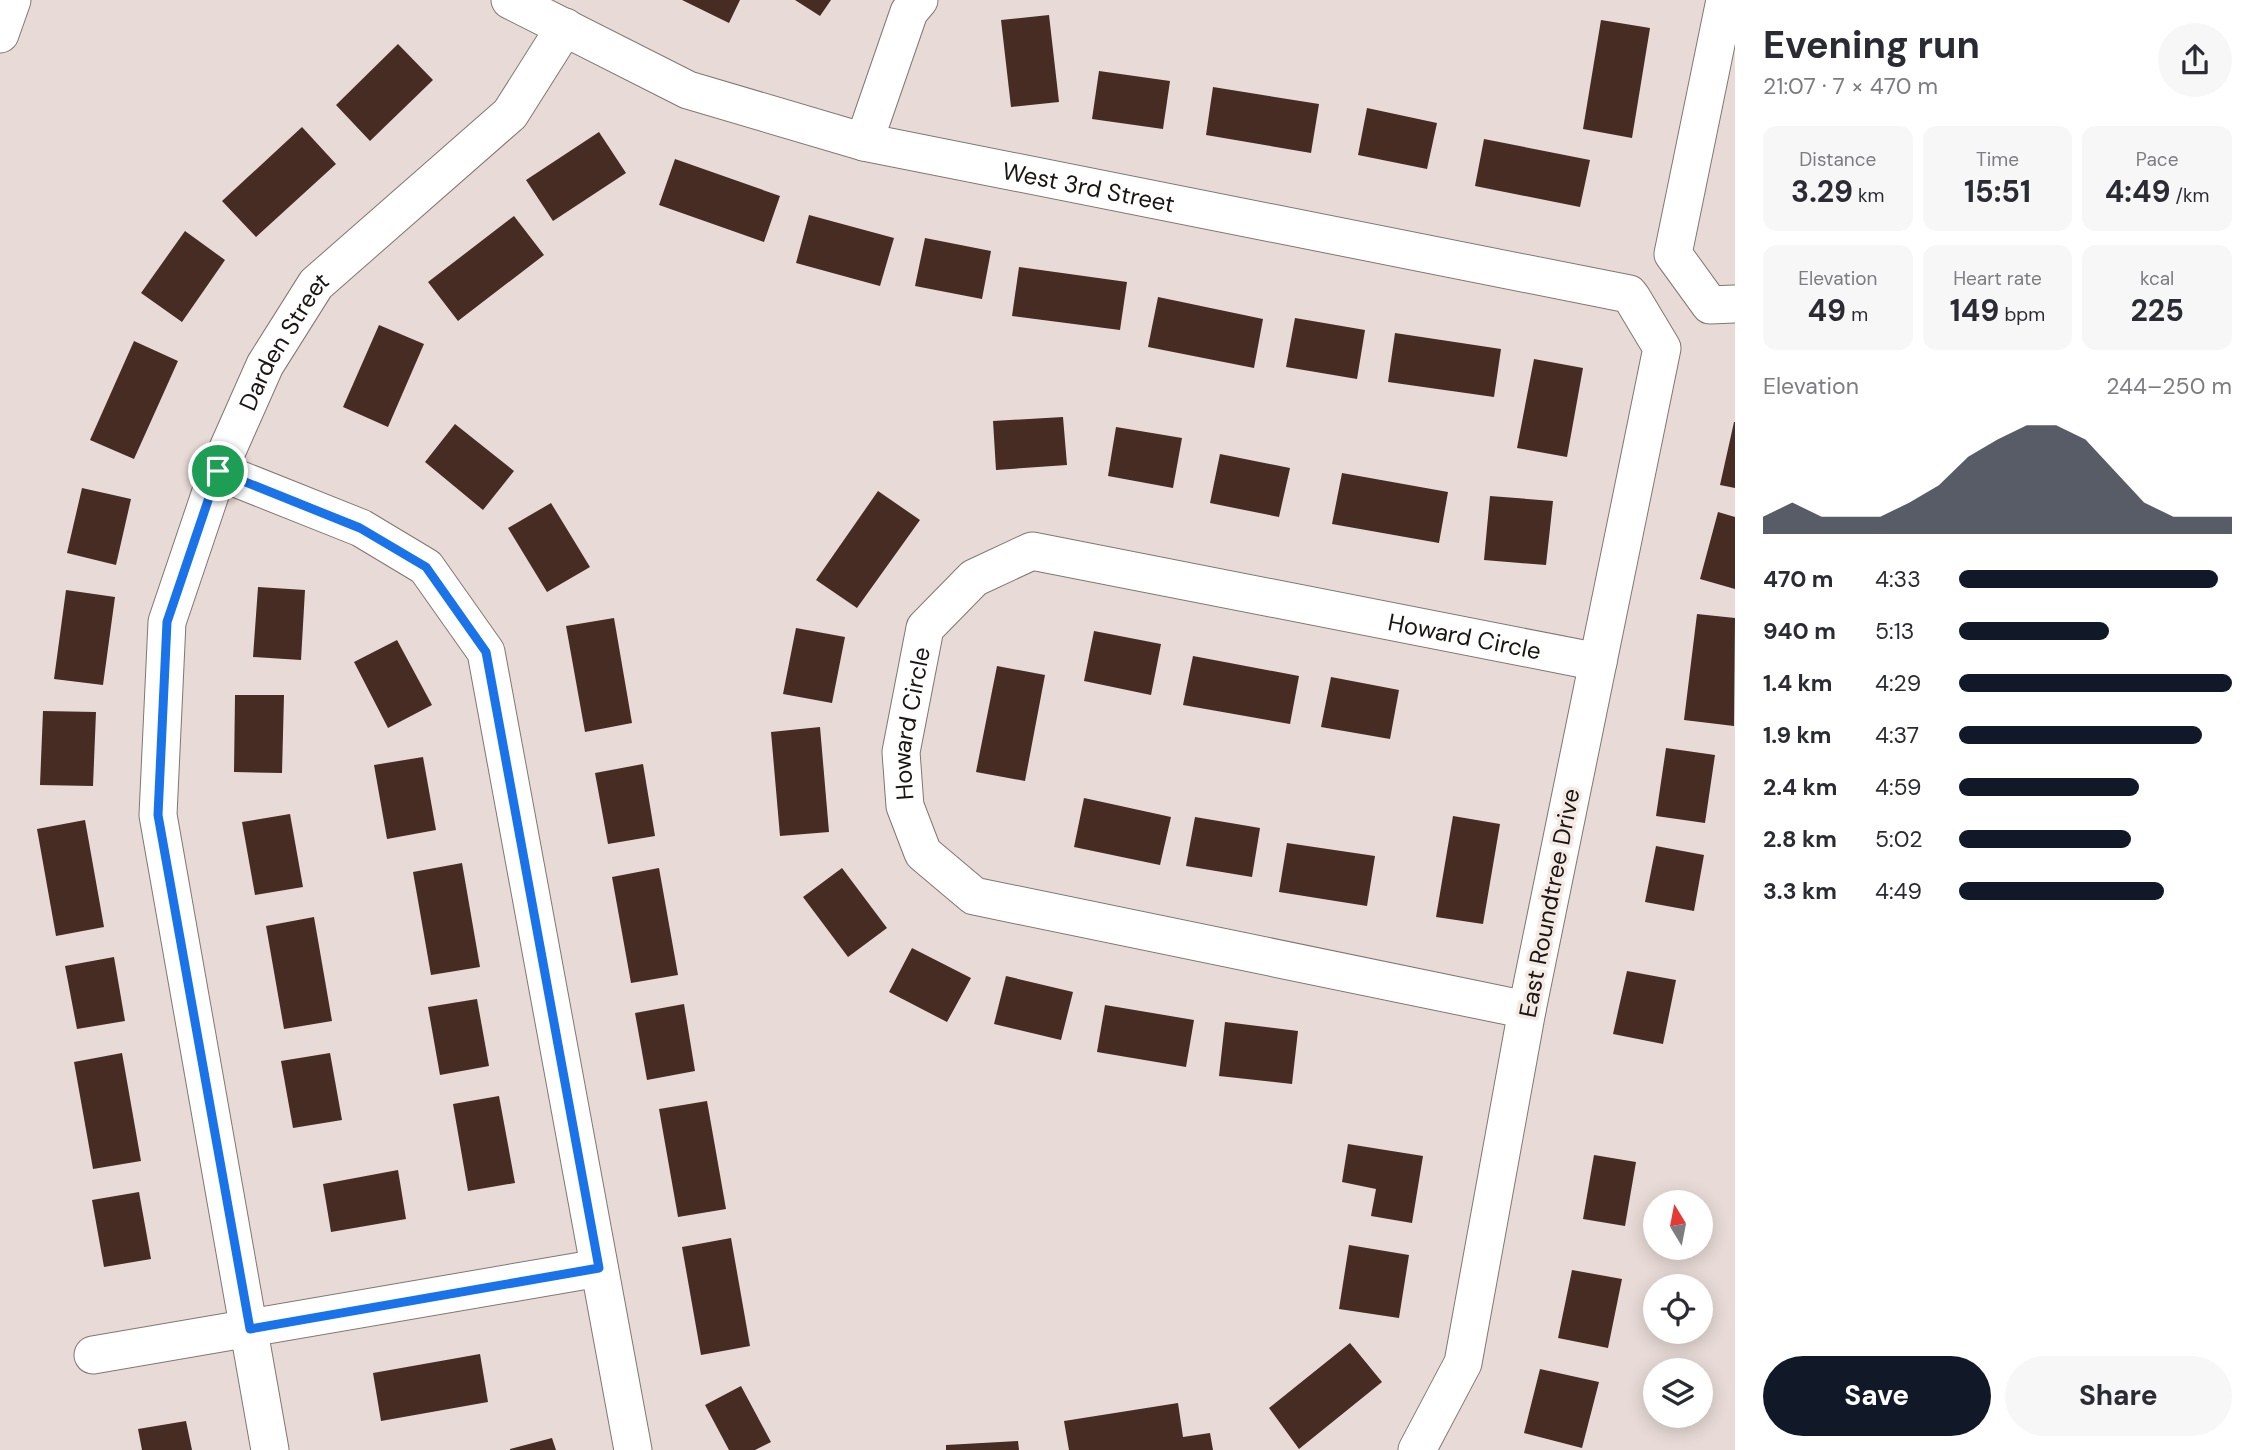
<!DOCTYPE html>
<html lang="en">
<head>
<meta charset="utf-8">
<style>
  :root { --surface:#fff; --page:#f7f7f7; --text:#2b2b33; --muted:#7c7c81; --accent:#111827 }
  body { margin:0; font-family:"DM Sans",sans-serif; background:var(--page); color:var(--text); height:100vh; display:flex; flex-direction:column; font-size:26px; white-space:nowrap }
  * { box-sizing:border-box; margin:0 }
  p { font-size:23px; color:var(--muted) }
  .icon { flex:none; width:38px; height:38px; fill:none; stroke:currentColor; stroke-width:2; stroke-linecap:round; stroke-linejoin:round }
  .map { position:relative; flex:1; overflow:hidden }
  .panel { display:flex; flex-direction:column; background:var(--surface); width:525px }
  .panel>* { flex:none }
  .needle { width:46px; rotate:350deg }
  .tools { position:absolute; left:1643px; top:1190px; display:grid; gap:14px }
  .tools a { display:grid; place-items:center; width:70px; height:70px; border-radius:50%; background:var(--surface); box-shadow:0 4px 18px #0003; font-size:35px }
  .pin { position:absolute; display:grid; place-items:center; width:60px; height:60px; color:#fff; margin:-30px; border:4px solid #fff; border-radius:50%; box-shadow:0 2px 7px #0007 }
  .round { display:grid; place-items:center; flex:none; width:74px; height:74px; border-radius:37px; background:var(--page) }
  .headline { display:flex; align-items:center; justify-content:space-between; height:119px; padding:0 28px }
  h1 { font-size:38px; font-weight:700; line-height:52px }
  .stats { display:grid; grid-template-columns:repeat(3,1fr); gap:10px; height:119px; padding:7px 28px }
  .stats div { display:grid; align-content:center; border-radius:14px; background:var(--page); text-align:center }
  .stats b { font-size:30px; font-weight:700 }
  .stats small { font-size:19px; font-weight:400 }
  .stats p { font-size:19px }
  .chart { height:196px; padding:14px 28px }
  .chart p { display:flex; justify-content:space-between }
  .chart svg { width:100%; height:126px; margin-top:7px; fill:var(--accent); opacity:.7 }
  .primary-button { display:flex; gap:14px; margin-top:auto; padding:14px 28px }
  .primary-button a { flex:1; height:80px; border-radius:42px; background:var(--accent); color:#fff; font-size:28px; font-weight:700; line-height:80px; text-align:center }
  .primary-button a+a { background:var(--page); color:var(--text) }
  ul { padding:0 28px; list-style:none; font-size:23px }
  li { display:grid; grid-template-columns:112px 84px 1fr; align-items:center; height:52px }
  li i { height:18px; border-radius:9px; background:var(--accent) }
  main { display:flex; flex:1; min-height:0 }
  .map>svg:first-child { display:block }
</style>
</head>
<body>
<main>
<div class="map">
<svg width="1735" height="1450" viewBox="0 0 1735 1450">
  <rect width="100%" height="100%" fill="#e8dbd7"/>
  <!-- building -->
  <path fill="#462c23" d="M 682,0 L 740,0 L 729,23 Z
    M 795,0 L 831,0 L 820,16 Z
    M 1049,15 L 1059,102 L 1011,107 L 1001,20 Z
    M 1601,20 L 1650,28 L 1632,138 L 1583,129 Z
    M 398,44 L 433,80 L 370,141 L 336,105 Z
    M 1099,71 L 1170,81 L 1163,129 L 1092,119 Z
    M 1213,87 L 1319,104 L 1311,153 L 1206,135 Z
    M 1367,108 L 1437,123 L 1427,169 L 1358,155 Z
    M 302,127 L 336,164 L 256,237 L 222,201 Z
    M 599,132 L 626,173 L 553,221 L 526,180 Z
    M 1484,139 L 1590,160 L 1580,207 L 1475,186 Z
    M 675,159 L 780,196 L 764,242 L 659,205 Z
    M 809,215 L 894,238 L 880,286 L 796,263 Z
    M 514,216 L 544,255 L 458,321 L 428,282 Z
    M 185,231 L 225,260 L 182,322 L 141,293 Z
    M 925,238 L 991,251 L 982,299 L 915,286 Z
    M 1019,267 L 1127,282 L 1120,330 L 1012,316 Z
    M 1158,297 L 1263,319 L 1254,368 L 1148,347 Z
    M 1295,318 L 1365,330 L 1357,379 L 1286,367 Z
    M 379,325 L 424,344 L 388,427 L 343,407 Z
    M 1395,333 L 1501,349 L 1494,397 L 1388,382 Z
    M 134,341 L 178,361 L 134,459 L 90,440 Z
    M 1534,359 L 1583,368 L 1567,457 L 1517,448 Z
    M 1063,417 L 1067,465 L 996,470 L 993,421 Z
    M 1734,422 L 1735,422 L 1735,488 L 1720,485 Z
    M 455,424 L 514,471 L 483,510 L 425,462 Z
    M 1116,427 L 1182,438 L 1173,488 L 1108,476 Z
    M 1220,454 L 1290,468 L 1279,517 L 1210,503 Z
    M 1342,473 L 1448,492 L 1439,543 L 1332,524 Z
    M 82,488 L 131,499 L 116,565 L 67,553 Z
    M 878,491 L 920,520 L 857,608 L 816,580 Z
    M 1490,496 L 1553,501 L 1546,565 L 1484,560 Z
    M 551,503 L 590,567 L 547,592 L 508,528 Z
    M 1718,512 L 1735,517 L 1735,589 L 1700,579 Z
    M 258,587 L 305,590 L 301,660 L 253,657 Z
    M 66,590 L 115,597 L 103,685 L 54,679 Z
    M 1697,614 L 1735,618 L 1734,726 L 1684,720 Z
    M 614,618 L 632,723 L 585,732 L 566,626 Z
    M 796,628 L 845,637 L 832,703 L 783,694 Z
    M 1094,631 L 1161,644 L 1151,695 L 1084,681 Z
    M 397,640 L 432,705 L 388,728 L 354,662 Z
    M 1193,656 L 1299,676 L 1290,724 L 1183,705 Z
    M 997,666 L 1045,675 L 1025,781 L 976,772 Z
    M 1331,677 L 1399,690 L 1390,739 L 1321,727 Z
    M 235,695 L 284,695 L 282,773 L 234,772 Z
    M 43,711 L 96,712 L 93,786 L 40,785 Z
    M 820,727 L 829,832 L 780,836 L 771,732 Z
    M 1666,748 L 1715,755 L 1705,823 L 1656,816 Z
    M 423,757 L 436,830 L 387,839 L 374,765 Z
    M 643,764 L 655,836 L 608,844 L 595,773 Z
    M 1084,798 L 1171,817 L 1160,865 L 1074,847 Z
    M 290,814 L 303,887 L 255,895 L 242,822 Z
    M 1453,816 L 1500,824 L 1483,924 L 1436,917 Z
    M 1195,817 L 1260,828 L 1252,877 L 1186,866 Z
    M 85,820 L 104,927 L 56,936 L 37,829 Z
    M 1287,843 L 1375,856 L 1367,906 L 1279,892 Z
    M 1656,846 L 1704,855 L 1694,911 L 1645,902 Z
    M 462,863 L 480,967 L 431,975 L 413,872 Z
    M 659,868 L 678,975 L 631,983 L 612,877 Z
    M 842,868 L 887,928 L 848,957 L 803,897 Z
    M 314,917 L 332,1021 L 284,1029 L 266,926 Z
    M 912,948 L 971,978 L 947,1022 L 889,992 Z
    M 114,957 L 125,1021 L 77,1029 L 65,966 Z
    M 1627,971 L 1676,980 L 1663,1044 L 1613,1034 Z
    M 1006,976 L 1073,992 L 1061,1040 L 994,1024 Z
    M 477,999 L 489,1066 L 440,1075 L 428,1007 Z
    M 684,1004 L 695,1071 L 647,1080 L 635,1013 Z
    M 1105,1005 L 1194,1020 L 1186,1067 L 1097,1052 Z
    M 1225,1022 L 1298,1031 L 1292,1084 L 1219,1076 Z
    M 122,1053 L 141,1161 L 93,1169 L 74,1062 Z
    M 330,1053 L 342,1120 L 293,1128 L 281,1061 Z
    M 499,1096 L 515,1183 L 468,1191 L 453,1104 Z
    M 707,1101 L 726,1209 L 678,1217 L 659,1109 Z
    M 1348,1144 L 1423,1156 L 1412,1223 L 1371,1216 L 1376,1189 L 1342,1182 Z
    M 1594,1155 L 1636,1162 L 1625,1226 L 1583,1219 Z
    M 398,1170 L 406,1219 L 331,1232 L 323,1184 Z
    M 139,1192 L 151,1259 L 104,1267 L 92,1200 Z
    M 731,1238 L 750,1346 L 701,1355 L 682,1247 Z
    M 1349,1245 L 1409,1255 L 1399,1318 L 1339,1309 Z
    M 1572,1270 L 1622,1279 L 1608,1348 L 1558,1338 Z
    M 1350,1343 L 1382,1382 L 1299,1449 L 1269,1408 Z
    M 480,1354 L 488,1402 L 381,1421 L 373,1373 Z
    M 1540,1369 L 1599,1382 L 1582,1448 L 1524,1433 Z
    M 741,1386 L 771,1442 L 755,1450 L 729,1450 L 705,1405 Z
    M 1178,1403 L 1183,1437 L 1210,1433 L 1213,1450 L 1069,1450 L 1064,1421 Z
    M 186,1421 L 192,1450 L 142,1450 L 138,1429 Z
    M 552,1438 L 556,1450 L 510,1450 L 510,1449 Z
    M 1018,1441 L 1019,1450 L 946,1450 L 946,1445 Z"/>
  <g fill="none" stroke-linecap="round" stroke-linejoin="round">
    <defs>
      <g id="minor">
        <path id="s1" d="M 510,0 L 688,90 L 864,142 L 1629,294 L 1632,298 L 1662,348 L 1527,1010 L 1463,1363 L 1417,1450"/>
        <path d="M 1725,0 L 1673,254 L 1710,305 L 1735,304"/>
        <path d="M 0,34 L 12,0"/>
        <path d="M 864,142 L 909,12 L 919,0"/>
        <path d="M 218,471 L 361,528 L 426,567 L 486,652 L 633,1450"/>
        <path id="s2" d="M 1527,1010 L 974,896 L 923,853 L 905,806 L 901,752 L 925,628 L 974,578 L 1032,551 L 1598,662"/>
        <path d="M 93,1355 L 599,1268"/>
        <path id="s3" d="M 270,1450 L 158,815 L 167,622 L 218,471 L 265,365 L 316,284 L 510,114 L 565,27"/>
      </g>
    </defs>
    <!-- minor casing -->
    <use href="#minor" stroke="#817672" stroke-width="39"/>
    <!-- minor -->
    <use href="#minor" stroke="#fff" stroke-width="37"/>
  </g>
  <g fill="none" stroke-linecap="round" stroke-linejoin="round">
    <defs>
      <path id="route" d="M 218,471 L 360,528 L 426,567 L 486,652 L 599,1268 L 250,1329 L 158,815 L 167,622 Z"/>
    </defs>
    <!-- route casing -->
    <use href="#route" stroke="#fff" stroke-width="14"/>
    <!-- route -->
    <use href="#route" stroke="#1a73e8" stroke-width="9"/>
  </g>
  <g text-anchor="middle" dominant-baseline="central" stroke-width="7" stroke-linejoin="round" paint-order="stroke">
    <!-- street labels -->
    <g font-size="24" fill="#191513" stroke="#f5e9e4">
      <text stroke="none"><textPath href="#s1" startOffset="612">West 3rd Street</textPath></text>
      <text stroke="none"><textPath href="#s3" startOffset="1143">Darden Street</textPath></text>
      <text stroke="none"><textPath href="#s2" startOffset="1437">Howard Circle</textPath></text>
      <text stroke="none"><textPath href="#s2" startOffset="765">Howard Circle</textPath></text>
      <text transform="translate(1549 903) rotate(-79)">East Roundtree Drive</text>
    </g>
  </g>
</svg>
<div class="tools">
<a><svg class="needle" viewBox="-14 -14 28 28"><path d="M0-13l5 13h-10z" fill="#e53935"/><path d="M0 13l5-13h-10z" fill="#7c7c81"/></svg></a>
<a><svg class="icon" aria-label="locate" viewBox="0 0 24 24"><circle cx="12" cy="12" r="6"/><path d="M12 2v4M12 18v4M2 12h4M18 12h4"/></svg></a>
<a><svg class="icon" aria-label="layers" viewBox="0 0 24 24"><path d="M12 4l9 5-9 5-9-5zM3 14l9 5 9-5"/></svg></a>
</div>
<div class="pin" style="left:218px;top:471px;background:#1e9e55"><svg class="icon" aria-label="arrive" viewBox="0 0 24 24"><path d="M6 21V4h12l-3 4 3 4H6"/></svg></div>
</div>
<section class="panel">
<div class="headline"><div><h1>Evening run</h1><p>21:07 · 7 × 470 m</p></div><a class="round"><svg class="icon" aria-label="share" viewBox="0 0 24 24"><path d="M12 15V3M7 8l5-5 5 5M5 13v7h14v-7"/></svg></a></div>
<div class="stats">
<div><p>Distance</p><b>3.29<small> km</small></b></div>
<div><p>Time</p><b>15:51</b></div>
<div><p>Pace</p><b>4:49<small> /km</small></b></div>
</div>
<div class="stats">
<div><p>Elevation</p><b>49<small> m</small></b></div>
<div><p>Heart rate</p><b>149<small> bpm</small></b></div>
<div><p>kcal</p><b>225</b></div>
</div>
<div class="chart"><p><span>Elevation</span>244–250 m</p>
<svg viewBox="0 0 160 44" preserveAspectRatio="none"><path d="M0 44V38L10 33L20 38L30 38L40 38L50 33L60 27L70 17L80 11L90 6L100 6L110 11L120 22L130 33L140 38L150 38L160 38V44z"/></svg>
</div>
<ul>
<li><b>470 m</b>4:33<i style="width:95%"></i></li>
<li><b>940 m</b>5:13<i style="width:55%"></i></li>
<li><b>1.4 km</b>4:29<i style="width:100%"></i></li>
<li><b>1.9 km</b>4:37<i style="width:89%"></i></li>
<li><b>2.4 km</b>4:59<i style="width:66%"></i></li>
<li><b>2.8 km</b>5:02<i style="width:63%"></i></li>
<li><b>3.3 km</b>4:49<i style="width:75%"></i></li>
</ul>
<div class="primary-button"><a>Save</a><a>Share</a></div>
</section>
</main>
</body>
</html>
